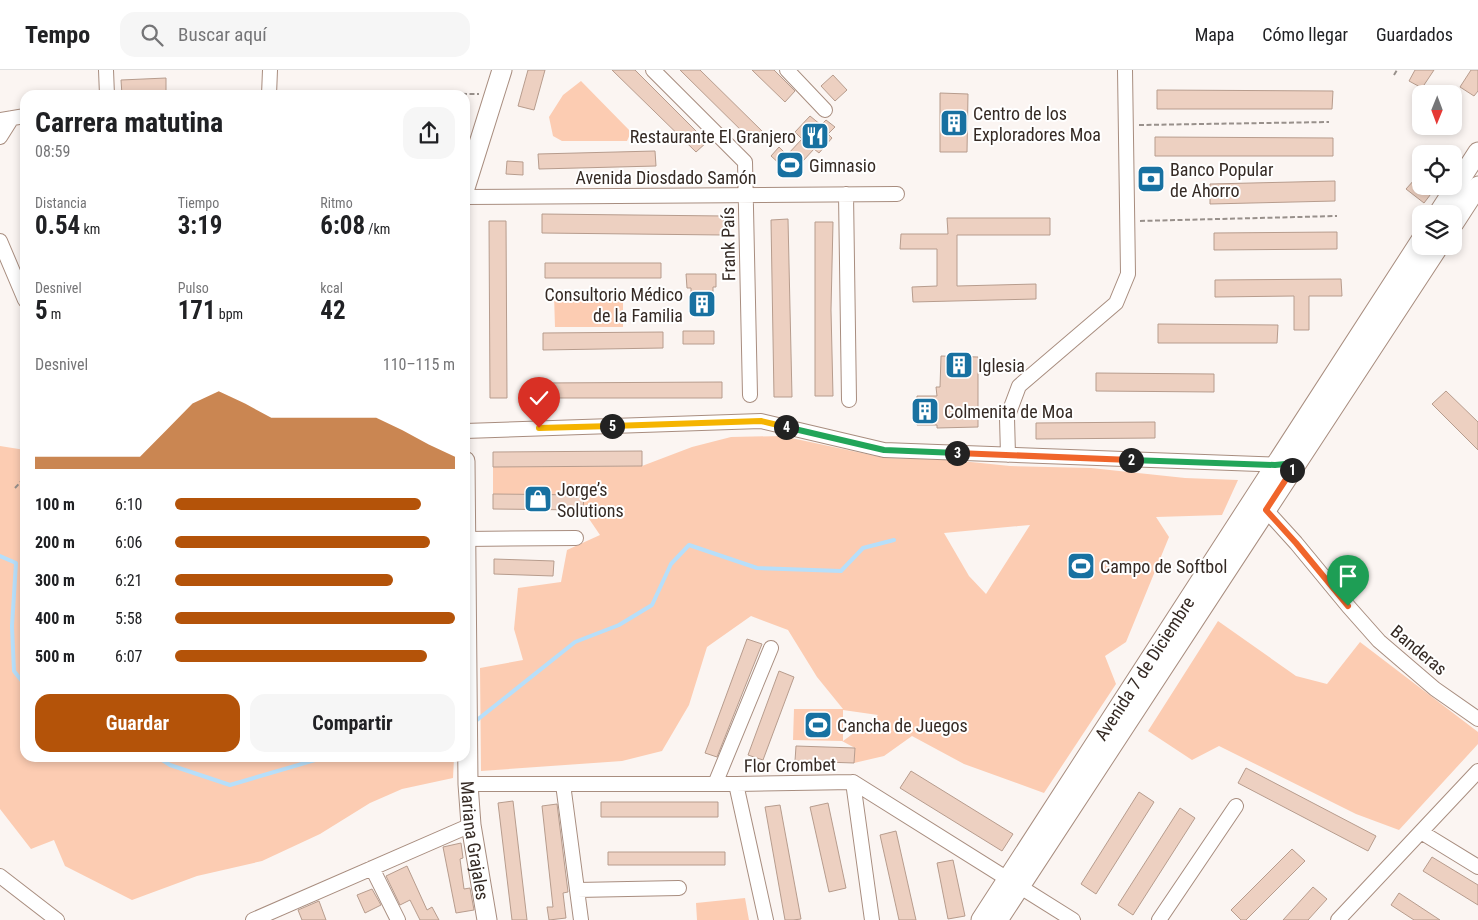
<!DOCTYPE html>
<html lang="es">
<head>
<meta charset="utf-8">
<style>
  :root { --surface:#fff; --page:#f6f6f6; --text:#202124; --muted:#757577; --line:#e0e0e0; --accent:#b45309 }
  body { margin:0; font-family:"Roboto Condensed",sans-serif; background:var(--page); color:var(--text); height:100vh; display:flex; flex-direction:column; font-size:19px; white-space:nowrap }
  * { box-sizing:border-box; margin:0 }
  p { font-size:16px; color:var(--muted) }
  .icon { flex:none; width:28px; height:28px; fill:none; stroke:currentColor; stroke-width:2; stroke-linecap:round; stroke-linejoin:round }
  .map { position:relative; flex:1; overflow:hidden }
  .drawer { position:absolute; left:20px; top:20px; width:450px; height:672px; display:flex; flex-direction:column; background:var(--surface); border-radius:15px; box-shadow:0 2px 8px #0003 }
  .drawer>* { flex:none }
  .needle { width:32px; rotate:181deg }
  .fabs { position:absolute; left:1412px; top:15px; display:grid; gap:10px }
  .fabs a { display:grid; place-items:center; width:50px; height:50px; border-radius:10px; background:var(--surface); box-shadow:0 2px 8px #0003; font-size:25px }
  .pin { position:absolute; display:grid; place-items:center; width:42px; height:42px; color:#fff; margin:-51px -21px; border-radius:50% 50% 50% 0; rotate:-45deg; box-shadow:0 0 5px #0007 }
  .pin .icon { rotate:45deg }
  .km { position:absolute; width:25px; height:25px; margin:-12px; border-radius:50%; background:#222; color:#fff; font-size:14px; line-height:25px; text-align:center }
  .round { display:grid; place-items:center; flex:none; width:52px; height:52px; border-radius:15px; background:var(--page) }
  .head { display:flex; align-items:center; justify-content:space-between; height:85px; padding:0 15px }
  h1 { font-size:28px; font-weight:700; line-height:38px }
  .metrics { display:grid; grid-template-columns:repeat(3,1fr); gap:8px; height:85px; padding:5px 15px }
  .metrics div { display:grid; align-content:center }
  .metrics b { font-size:25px; font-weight:700 }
  .metrics small { font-size:14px; font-weight:400 }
  .metrics p { font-size:14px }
  .chart { height:140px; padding:10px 15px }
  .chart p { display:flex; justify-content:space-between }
  .chart svg { width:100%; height:90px; margin-top:5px; fill:var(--accent); opacity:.7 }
  .primary-button { display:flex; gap:10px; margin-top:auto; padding:10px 15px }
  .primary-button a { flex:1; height:58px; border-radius:15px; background:var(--accent); color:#fff; font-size:20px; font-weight:700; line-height:58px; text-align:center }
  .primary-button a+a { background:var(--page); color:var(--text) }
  ul { padding:0 15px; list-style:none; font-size:16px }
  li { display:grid; grid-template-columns:80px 60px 1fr; align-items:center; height:38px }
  li i { height:12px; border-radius:6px; background:var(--accent) }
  header { display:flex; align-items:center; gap:30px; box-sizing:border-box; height:70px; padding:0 25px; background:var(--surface); border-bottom:1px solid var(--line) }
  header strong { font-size:24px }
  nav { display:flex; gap:28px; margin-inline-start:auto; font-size:18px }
  .search { width:350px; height:45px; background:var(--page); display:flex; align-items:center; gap:12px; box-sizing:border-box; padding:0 18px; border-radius:15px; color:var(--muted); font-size:19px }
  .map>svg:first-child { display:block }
</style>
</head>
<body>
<header>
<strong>Tempo</strong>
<div class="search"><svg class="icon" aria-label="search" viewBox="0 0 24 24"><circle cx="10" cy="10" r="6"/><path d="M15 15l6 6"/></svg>Buscar aquí</div>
<nav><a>Mapa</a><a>Cómo llegar</a><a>Guardados</a></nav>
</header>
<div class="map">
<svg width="1478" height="850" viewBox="0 0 1478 850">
  <rect width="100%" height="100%" fill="#fbf5f2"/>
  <!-- green -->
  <path fill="#fcccb2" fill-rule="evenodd" d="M 581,11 L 631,62 L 627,71 L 562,71 L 553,66 L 549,47 L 563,25 Z
    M 554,225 L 623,225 L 623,257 L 555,257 Z
    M 782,366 L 885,388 L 951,390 L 1010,396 L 1091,398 L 1185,408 L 1238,410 L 1222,445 L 1156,447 L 1169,467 L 1126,572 L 1105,586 L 1116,614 L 1044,723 L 964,694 L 912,666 L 884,686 L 854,693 L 855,678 L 842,671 L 793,670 L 794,639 L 843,639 L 817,607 L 788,560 L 751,546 L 707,577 L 689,635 L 662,681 L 622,691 L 481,701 L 480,598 L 523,590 L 514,559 L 518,518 L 561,512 L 567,480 L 600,465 L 583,440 L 583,425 L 493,424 L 493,397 L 642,396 L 692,377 L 731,367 ZM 1030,455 L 986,524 L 969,506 L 944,463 ZM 843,640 L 878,645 L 877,646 L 843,671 Z
    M 0,376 L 25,380 L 25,688 L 218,688 L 226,690 L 231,688 L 454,688 L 453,708 L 402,719 L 370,733 L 320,764 L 262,791 L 197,806 L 132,830 L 65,796 L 54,770 L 31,779 L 0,739 Z
    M 1218,551 L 1296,606 L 1327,614 L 1360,572 L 1478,662 L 1478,674 L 1399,760 L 1356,744 L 1219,676 L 1192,690 L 1148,661 Z
    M 745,828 L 749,850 L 697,850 L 696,833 Z"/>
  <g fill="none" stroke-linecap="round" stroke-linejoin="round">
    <!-- stream -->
    <path stroke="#b7dffa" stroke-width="4" d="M 0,486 L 16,493 L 12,556 L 14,601 L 25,615
      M 477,650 L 575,572 L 619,555 L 652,535 L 671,494 L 689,475 L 757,498 L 841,501 L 863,478 L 894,470
      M 159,688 L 170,695 L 230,715 L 322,688"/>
  </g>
  <!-- building -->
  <path fill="#edd0c1" stroke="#b79c8d" d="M 528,0 L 545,0 L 534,40 L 518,36 Z
    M 612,0 L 635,0 L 707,72 L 696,82 Z
    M 680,0 L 700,0 L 764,63 L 754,73 Z
    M 752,0 L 774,0 L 795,21 L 785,32 Z
    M 1415,0 L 1434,0 L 1422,18 L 1409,11 Z
    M 1471,0 L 1478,0 L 1478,21 L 1474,26 L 1460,17 Z
    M 833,5 L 847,20 L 835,31 L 821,16 Z
    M 166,8 L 166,25 L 122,25 L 121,10 Z
    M 1157,20 L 1333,21 L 1332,39 L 1157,39 Z
    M 940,23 L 968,24 L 967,82 L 940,82 Z
    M 810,46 L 821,55 L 826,50 L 835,57 L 828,64 L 832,68 L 819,83 L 814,79 L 791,104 L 771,86 L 779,77 L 787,85 L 802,69 L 795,62 Z
    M 1155,67 L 1333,68 L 1333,86 L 1155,86 Z
    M 655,81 L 656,96 L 539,99 L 538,84 Z
    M 507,91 L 523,92 L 523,105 L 506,104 Z
    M 1415,109 L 1421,114 L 1421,116 L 1437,116 L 1424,133 L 1406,119 Z
    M 1335,111 L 1335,131 L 1210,134 L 1210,114 Z
    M 542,144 L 724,146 L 723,165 L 542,163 Z
    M 947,148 L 1050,148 L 1050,165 L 957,165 L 957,216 L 1036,214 L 1036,229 L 913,232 L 912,217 L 937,216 L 937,179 L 900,179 L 901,164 L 948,164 Z
    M 788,149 L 792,327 L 774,327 L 771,150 Z
    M 489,151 L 506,151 L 507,328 L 490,328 Z
    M 815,152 L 833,152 L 831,240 L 833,326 L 815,326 Z
    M 1337,162 L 1337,179 L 1214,180 L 1214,163 Z
    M 545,193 L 661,193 L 661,208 L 545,208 Z
    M 686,204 L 716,204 L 716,217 L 713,217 L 713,242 L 691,242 L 691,218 L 687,218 Z
    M 1341,209 L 1342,226 L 1309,226 L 1309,260 L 1294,260 L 1294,226 L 1215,227 L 1215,210 Z
    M 1158,254 L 1278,255 L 1277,273 L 1158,273 Z
    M 683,261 L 714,261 L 714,274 L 683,274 Z
    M 663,262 L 663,278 L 543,280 L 543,263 Z
    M 941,286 L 978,287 L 978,357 L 937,358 L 937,355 L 917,355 L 917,326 L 937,326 L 936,317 L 940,317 Z
    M 1096,303 L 1214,304 L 1214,322 L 1096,321 Z
    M 722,312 L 722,328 L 541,328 L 541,313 Z
    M 1446,321 L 1478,352 L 1478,380 L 1432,334 Z
    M 1155,352 L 1155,368 L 1036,369 L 1036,353 Z
    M 642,381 L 642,396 L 493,397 L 493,382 Z
    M 493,424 L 584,425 L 583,440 L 493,439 Z
    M 494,489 L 554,491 L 553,506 L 494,504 Z
    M 747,569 L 762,574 L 717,687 L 705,683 Z
    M 779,601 L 794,607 L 763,690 L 748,685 Z
    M 796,676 L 855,678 L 854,693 L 795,691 Z
    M 1246,698 L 1376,766 L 1368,781 L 1238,713 Z
    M 911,701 L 1013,764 L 1002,781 L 900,718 Z
    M 1139,722 L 1154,732 L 1096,824 L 1081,814 Z
    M 513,731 L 527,850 L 512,850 L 498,733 Z
    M 601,732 L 718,732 L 718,747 L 601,747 Z
    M 828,733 L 846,818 L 829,822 L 810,737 Z
    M 557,734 L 568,822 L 563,823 L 566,848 L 549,850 L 547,837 L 553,837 L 542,736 Z
    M 780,735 L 801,849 L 793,850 L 785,850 L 765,737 Z
    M 1180,738 L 1195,748 L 1133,845 L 1118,835 Z
    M 896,761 L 916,850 L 899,850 L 880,765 Z
    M 461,773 L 463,788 L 460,789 L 464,819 L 470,818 L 474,840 L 456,843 L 443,777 Z
    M 1292,779 L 1305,791 L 1246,850 L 1241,850 L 1231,840 Z
    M 608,782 L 725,782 L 725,795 L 608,795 Z
    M 1432,787 L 1478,815 L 1478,835 L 1423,801 Z
    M 953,790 L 965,846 L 948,849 L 937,793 Z
    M 407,796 L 427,840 L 432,837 L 439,850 L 420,850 L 410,830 L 400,835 L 386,806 Z
    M 1313,817 L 1327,829 L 1308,850 L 1283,850 Z
    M 372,819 L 381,835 L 365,843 L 357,825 Z
    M 1399,823 L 1440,850 L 1414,850 L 1391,835 Z
    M 319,831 L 326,850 L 302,850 L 298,840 Z"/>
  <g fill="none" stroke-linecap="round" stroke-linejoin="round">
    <defs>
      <path id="street" d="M 106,0 L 107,25
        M 653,0 L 745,92 L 750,325
        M 787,0 L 825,40
        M 269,25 L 270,0
        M 0,50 L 25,46
        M 0,67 L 12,48
        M 846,124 L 849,330
        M 465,127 L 897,124
        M 0,171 L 25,230
        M 465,361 L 761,351 L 884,380 L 1283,395
        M 1008,385 L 1007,348 L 1019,316 L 1116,233 L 1128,204 L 1125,0
        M 1266,440 L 1296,473 L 1348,536 L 1379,571 L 1435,619 L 1478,649
        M 465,469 L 576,468
        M 853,712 L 872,850
        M 468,714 L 736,714 L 853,712 L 1073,850
        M 563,714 L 581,850
        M 715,714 L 771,578
        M 736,714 L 766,850
        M 1421,762 L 1478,797
        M 372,798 L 398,850
        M 0,806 L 57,850
        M 577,820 L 679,818
        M 253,850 L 471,755
        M 1159,850 L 1236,736
        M 1338,850 L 1478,701"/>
      <g id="secondary">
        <path d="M 465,118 L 502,0"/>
        <path d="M 1438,144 L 1478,82"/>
        <path d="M 1454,153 L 1478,116"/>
        <path id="s1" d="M 465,391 L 468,714 L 471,755 L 487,850"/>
        <path id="s2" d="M 981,850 L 1421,170"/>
        <path d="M 998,850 L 1439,176"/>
      </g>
    </defs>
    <!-- street casing -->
    <use href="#street" stroke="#a88d7f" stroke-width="16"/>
    <!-- secondary casing -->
    <use href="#secondary" stroke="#a88d7f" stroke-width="21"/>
    <!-- path -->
    <path stroke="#98908b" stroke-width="2" stroke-dasharray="5 2.5" stroke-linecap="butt" d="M 1394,5 L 1397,0
      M 282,22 L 479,24
      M 1139,55 L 1329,52
      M 1140,151 L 1337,146
      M 15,418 L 25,407"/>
    <!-- street -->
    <use href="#street" stroke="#fff" stroke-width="14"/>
    <!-- secondary -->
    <use href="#secondary" stroke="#fff" stroke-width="19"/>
  </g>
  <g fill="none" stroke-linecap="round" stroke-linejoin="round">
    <defs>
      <path id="split-1" d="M 1292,400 L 1266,440 L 1296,473 L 1348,536"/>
      <path id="split-2" d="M 1131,390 L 1275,395 L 1296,393 L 1292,400"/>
      <path id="split-3" d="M 957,383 L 1131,390"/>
      <path id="split-4" d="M 786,357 L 884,380 L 957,383"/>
      <path id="split-5" d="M 612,356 L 761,351 L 786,357"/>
      <path id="split-6" d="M 539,358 L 612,356"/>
    </defs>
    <!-- split-1 casing -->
    <use href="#split-1" stroke="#fff" stroke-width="10"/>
    <!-- split-2 casing -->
    <use href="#split-2" stroke="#fff" stroke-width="10"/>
    <!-- split-3 casing -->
    <use href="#split-3" stroke="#fff" stroke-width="10"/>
    <!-- split-4 casing -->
    <use href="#split-4" stroke="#fff" stroke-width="10"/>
    <!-- split-5 casing -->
    <use href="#split-5" stroke="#fff" stroke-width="10"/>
    <!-- split-6 casing -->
    <use href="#split-6" stroke="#fff" stroke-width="10"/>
    <!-- split-1 -->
    <use href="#split-1" stroke="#f0652b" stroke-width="6"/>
    <!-- split-2 -->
    <use href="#split-2" stroke="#22a559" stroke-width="6"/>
    <!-- split-3 -->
    <use href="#split-3" stroke="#f0652b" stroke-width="6"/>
    <!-- split-4 -->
    <use href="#split-4" stroke="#22a559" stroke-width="6"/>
    <!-- split-5 -->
    <use href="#split-5" stroke="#f5b400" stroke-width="6"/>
    <!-- split-6 -->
    <use href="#split-6" stroke="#f5b400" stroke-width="6"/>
  </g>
  <!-- icons -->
  <defs>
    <symbol id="building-square" viewBox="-11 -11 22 22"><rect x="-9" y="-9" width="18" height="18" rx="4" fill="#1871a1" stroke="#fff"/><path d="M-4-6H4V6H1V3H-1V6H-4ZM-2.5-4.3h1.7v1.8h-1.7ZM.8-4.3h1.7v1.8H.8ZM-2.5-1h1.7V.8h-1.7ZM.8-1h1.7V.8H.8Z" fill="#fff"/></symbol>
    <symbol id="restaurant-square" viewBox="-11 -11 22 22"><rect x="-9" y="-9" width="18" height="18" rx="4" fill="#1871a1" stroke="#fff"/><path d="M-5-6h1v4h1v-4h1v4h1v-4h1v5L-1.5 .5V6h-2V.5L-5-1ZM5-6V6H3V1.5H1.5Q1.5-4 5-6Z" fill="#fff"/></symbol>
    <symbol id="stadium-square" viewBox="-11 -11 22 22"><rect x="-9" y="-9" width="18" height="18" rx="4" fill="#1871a1" stroke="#fff"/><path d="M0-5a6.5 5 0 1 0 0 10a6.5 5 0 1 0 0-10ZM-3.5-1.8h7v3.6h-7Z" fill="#fff"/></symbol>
    <symbol id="bank-square" viewBox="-11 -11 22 22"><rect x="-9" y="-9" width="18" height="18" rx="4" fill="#1871a1" stroke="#fff"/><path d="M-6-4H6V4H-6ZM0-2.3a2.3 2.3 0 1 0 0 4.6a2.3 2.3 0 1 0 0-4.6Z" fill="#fff"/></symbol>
    <symbol id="shop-square" viewBox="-11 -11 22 22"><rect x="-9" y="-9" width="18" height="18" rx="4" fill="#1871a1" stroke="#fff"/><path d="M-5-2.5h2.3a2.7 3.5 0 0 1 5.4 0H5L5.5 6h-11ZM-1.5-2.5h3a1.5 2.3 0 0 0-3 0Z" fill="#fff"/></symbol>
  </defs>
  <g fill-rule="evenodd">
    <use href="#building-square" x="938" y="37" width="32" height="32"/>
    <use href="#restaurant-square" x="799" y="50" width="32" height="32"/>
    <use href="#stadium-square" x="774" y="79" width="32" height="32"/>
    <use href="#bank-square" x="1135" y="93" width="32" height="32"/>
    <use href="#building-square" x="686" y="218" width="32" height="32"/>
    <use href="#building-square" x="943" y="279" width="32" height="32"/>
    <use href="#building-square" x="909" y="325" width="32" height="32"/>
    <use href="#shop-square" x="522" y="413" width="32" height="32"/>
    <use href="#stadium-square" x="1065" y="480" width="32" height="32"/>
    <use href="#stadium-square" x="802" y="639" width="32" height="32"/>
  </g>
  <g text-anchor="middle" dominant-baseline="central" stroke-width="4" stroke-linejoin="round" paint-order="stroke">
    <!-- poi labels -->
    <g font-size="18" fill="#352a24" stroke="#fff" text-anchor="start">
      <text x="973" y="43">Centro de los<tspan x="973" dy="21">Exploradores Moa</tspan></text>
      <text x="796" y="66" text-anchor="end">Restaurante El Granjero</text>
      <text x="809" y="95">Gimnasio</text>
      <text x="1170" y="99">Banco Popular<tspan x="1170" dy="21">de Ahorro</tspan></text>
      <text x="683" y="224" text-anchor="end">Consultorio Médico<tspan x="683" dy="21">de la Familia</tspan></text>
      <text x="978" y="295">Iglesia</text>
      <text x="944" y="341">Colmenita de Moa</text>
      <text x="557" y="419">Jorge’s<tspan x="557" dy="21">Solutions</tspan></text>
      <text x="1100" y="496">Campo de Softbol</text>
      <text x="837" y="655">Cancha de Juegos</text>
    </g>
    <!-- street labels -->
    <g font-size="18" fill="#352a24" stroke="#fff">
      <text x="666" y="107">Avenida Diosdado Samón</text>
      <text transform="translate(728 174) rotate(-91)">Frank País</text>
      <text transform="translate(1419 580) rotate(40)">Banderas</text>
      <text stroke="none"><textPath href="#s2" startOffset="300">Avenida 7 de Diciembre</textPath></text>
      <text transform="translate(790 695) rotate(-1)">Flor Crombet</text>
      <text stroke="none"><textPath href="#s1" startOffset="380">Mariana Grajales</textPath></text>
    </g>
  </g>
</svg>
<div class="fabs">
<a><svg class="needle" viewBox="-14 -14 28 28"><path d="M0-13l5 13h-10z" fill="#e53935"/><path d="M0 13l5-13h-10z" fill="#757577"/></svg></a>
<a><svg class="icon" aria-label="locate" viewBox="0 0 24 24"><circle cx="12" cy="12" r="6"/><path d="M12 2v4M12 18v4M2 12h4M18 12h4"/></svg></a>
<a><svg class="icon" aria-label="layers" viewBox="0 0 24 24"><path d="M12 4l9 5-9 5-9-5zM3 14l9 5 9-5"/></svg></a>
</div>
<div class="pin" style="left:1348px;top:536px;background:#1e9e55"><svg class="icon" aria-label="arrive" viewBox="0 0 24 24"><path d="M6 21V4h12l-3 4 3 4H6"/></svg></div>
<div class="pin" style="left:539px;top:358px;background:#d93025"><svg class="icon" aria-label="check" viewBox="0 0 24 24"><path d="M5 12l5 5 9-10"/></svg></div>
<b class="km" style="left:1292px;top:400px">1</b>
<b class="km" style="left:1131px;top:390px">2</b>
<b class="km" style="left:957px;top:383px">3</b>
<b class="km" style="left:786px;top:357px">4</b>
<b class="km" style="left:612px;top:356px">5</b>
<section class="drawer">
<div class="head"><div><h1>Carrera matutina</h1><p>08:59</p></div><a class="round"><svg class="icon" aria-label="share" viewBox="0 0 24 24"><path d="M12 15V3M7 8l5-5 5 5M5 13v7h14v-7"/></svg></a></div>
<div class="metrics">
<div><p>Distancia</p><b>0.54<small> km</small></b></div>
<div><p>Tiempo</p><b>3:19</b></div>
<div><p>Ritmo</p><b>6:08<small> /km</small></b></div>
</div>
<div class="metrics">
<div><p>Desnivel</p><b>5<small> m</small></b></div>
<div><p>Pulso</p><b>171<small> bpm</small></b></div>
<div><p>kcal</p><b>42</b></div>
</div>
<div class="chart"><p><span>Desnivel</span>110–115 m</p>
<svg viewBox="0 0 160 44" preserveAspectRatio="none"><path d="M0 44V38L10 38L20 38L30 38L40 38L50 25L60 12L70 6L80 12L90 19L100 19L110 19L120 19L130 19L140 25L150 32L160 38V44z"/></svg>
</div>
<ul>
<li><b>100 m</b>6:10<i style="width:88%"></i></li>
<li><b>200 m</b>6:06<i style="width:91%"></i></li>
<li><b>300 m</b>6:21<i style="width:78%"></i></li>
<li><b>400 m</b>5:58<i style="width:100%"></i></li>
<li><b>500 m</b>6:07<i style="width:90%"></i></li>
</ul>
<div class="primary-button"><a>Guardar</a><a>Compartir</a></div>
</section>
</div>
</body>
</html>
